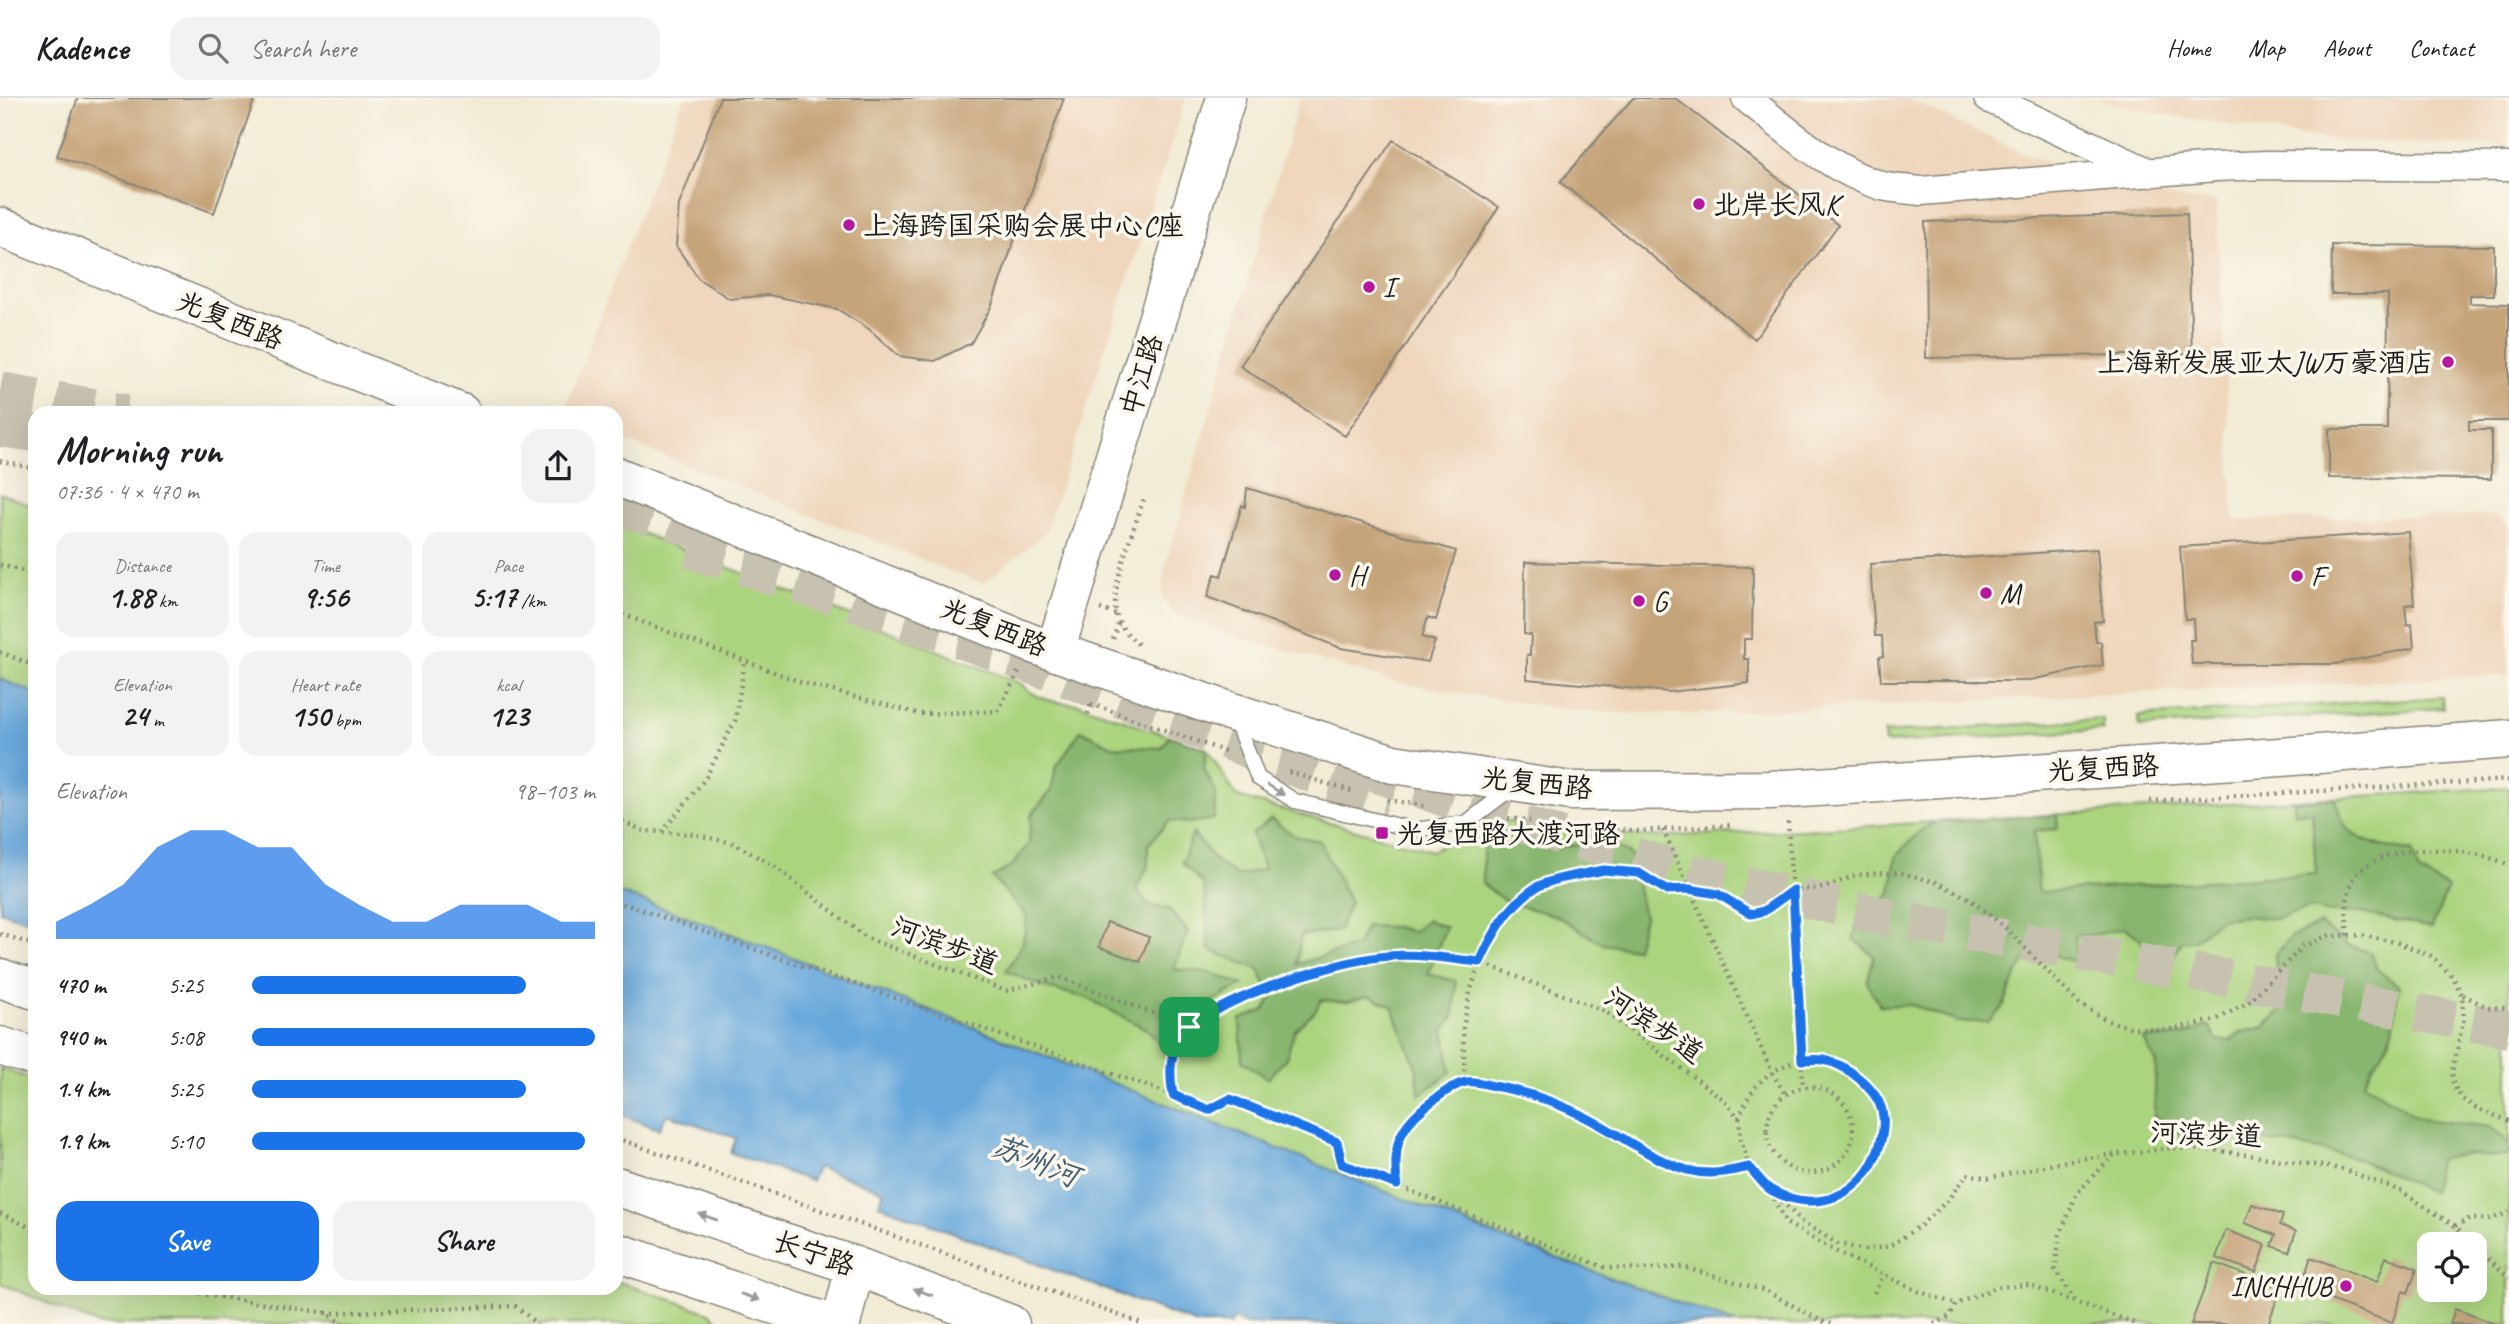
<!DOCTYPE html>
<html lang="en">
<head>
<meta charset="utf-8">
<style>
  :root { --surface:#fff; --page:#f2f2f2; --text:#202124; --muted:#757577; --line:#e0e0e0; --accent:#1a73e8 }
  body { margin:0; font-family:Caveat,"LXGW WenKai TC",sans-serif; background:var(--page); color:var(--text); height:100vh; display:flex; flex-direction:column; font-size:26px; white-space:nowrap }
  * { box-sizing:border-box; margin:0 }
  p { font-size:23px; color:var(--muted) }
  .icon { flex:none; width:38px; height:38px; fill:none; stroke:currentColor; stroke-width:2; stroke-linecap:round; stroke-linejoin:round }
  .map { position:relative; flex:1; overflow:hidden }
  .side { position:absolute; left:28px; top:308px; width:595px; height:889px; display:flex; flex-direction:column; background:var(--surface); border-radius:21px; box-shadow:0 7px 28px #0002 }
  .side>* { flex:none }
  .fabs { position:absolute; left:2417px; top:1134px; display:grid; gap:14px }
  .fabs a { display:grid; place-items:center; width:70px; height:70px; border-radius:14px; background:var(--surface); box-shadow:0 7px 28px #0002; font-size:35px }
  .pin { position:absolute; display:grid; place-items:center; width:60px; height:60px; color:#fff; margin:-30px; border-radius:14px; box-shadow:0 4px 10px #0006 }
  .round { display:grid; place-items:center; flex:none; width:74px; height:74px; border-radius:21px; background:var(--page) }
  .head { display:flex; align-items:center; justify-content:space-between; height:119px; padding:0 28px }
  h1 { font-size:38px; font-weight:700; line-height:52px }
  .metrics { display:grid; grid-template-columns:repeat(3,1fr); gap:10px; height:119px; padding:7px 28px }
  .metrics div { display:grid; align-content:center; border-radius:18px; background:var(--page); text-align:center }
  .metrics b { font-size:30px; font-weight:700 }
  .metrics small { font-size:19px; font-weight:400 }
  .metrics p { font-size:19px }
  .chart { height:196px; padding:14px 28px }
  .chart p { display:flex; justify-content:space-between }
  .chart svg { width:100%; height:126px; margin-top:7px; fill:var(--accent); opacity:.7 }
  .primary-button { display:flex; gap:14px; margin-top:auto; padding:14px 28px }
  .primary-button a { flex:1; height:80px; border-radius:21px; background:var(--accent); color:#fff; font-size:28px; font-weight:700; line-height:80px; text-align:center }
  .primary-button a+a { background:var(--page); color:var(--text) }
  ul { padding:0 28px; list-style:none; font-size:23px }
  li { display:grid; grid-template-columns:112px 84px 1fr; align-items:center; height:52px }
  li i { height:18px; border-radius:9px; background:var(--accent) }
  header { display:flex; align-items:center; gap:42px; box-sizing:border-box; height:98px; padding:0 35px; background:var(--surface); border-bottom:2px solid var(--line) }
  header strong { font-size:33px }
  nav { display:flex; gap:38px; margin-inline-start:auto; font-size:24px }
  .search { width:490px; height:63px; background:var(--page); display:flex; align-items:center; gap:18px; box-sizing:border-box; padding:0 24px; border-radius:21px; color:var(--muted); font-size:26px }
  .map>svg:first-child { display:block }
</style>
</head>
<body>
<header>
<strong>Kadence</strong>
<div class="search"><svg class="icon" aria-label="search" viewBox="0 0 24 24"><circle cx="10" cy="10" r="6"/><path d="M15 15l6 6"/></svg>Search here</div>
<nav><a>Home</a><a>Map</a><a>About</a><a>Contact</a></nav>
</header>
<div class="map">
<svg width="2509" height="1226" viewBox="0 0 2509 1226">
  <rect width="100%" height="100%" fill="#fbf7ec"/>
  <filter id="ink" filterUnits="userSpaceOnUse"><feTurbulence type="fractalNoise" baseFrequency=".0143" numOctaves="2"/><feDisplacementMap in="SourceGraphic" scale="14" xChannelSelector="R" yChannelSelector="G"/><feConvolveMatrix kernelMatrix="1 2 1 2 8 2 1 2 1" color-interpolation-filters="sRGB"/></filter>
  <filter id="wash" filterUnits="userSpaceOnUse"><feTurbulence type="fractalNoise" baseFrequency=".00686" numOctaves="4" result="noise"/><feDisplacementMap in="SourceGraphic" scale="28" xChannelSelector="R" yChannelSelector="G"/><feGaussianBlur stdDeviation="1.57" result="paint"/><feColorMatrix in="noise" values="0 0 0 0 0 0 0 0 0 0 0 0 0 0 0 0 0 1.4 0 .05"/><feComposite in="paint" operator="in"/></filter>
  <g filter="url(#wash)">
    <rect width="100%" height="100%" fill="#f2ecd5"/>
    <!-- built -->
    <path fill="#efd6bc" d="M 684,0 L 1186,0 L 1046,434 L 983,486 L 616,339 L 616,315 L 563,315 Z
      M 1300,0 L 1907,0 L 2028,58 L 2134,97 L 2216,103 L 2234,422 L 2497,417 L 2509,429 L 2509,577 L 1696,616 L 1582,614 L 1404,586 L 1217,533 L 1171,514 L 1162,498 L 1164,473 Z
      M 2094,0 L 2509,0 L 2509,49 L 2327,42 L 2149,14 Z"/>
    <!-- green -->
    <path fill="#abd47f" stroke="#64784e" stroke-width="2" fill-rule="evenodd" d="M 0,395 L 35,409 L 35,595 L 0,581 Z
      M 616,425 L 1020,585 C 1035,602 1058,606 1079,606 L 1207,651 L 1237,699 L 1432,753 L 1492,722 L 1647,739 L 1802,732 L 2509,689 L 2509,1226 L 1736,1226 L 1507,1142 L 960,924 L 680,816 L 616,794 ZM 2429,1146 L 2474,1146 L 2474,1192 L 2429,1192 Z
      M 2442,599 L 2443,610 L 2139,629 L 2138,618 Z
      M 2103,621 L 2103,632 L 1885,645 L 1884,635 Z
      M 0,970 L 35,982 L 35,1190 L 616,1190 L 616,1183 L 710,1215 L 722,1226 L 97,1226 L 0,1185 Z"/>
    <!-- forest -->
    <path fill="#88b66e" stroke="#526945" stroke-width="2" d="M 1081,632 L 1112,648 L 1161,650 L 1170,638 L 1207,651 L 1204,671 L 1216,694 L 1214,721 L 1190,725 L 1169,723 L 1148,747 L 1148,769 L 1136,790 L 1149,808 L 1168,811 L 1188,833 L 1174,871 L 1207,874 L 1243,887 L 1207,906 L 1192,944 L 1164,951 L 1148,932 L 1087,900 L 1046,890 L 1006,873 L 1023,844 L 1027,818 L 992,779 L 1011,769 L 1029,745 L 1031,717 L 1051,693 L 1056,669 Z
      M 2334,700 C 2338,708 2340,719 2345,727 C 2356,745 2392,751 2412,753 L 2419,774 L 2448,790 L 2432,830 L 2356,814 L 2330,815 L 2310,810 L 2275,821 L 2246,818 L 2220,821 L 2194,843 L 2182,843 L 2171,863 L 2149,864 L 2142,842 L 2125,830 L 2094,837 L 2075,838 L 2077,864 L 2060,860 L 2036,847 L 2018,874 L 2002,911 L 1987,924 L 1957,924 L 1912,907 L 1880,908 L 1867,885 L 1874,858 L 1853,841 L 1860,819 L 1874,812 L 1891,795 L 1896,758 L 1920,733 L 1936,724 L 2057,717 L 2058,731 L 2034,733 L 2039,794 L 2316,776 L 2312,714 L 2295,715 L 2294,703 Z
      M 1271,721 L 1295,738 L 1320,743 L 1350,805 L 1338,833 L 1301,837 L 1297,866 L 1357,848 L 1366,828 L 1397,829 L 1413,834 L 1427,822 L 1446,829 L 1428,876 L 1456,883 L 1454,918 L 1444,932 L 1451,974 L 1419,997 L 1417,972 L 1392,908 L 1369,898 L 1347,904 L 1321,902 L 1316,912 L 1295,932 L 1286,960 L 1268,981 L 1242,963 L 1240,921 L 1264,913 L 1272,899 L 1259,871 L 1209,852 L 1204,787 L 1182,765 L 1193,735 L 1214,761 L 1236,778 L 1264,771 L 1252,736 Z
      M 1502,733 L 1519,735 L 1544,750 L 1606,743 L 1631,757 L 1644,819 L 1636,851 L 1603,846 L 1557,818 L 1506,804 L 1483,786 L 1483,750 Z
      M 2320,826 L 2348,847 L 2371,855 L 2376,871 L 2399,888 C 2395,902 2396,918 2393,932 C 2388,952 2371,965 2364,985 L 2421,1021 L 2490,1029 L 2509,1045 L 2509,1056 L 2494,1059 L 2464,1056 L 2438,1062 L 2432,1094 L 2353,1059 L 2290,1046 L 2174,1034 L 2154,1017 L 2156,966 L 2144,941 L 2181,938 L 2209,927 L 2217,942 L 2230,943 L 2240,935 L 2264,929 L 2280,914 L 2275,856 L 2292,838 Z"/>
    <!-- water -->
    <path fill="#68a8db" stroke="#42627c" stroke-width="2" d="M 0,581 L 35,595 L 35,825 L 0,813 Z
      M 616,794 L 680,816 L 960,924 L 1507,1142 L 1736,1226 L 1247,1226 L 1233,1221 L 1231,1226 L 1197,1226 L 879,1107 L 884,1093 L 818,1069 L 811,1083 L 731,1055 L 736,1040 L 667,1016 L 659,1031 L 616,1015 Z"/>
    <g id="blocks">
      <!-- building -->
      <path fill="#c6a47a" d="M 78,0 L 255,0 L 214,115 L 57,58 Z
        M 720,0 L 1064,0 L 991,209 L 971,245 L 935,263 L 899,258 L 869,231 L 837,211 L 769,197 L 730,201 L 699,181 L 676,148 L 679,107 Z
        M 1633,0 L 1675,0 L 1838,127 L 1755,241 L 1560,84 Z
        M 1393,42 L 1499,109 L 1345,338 L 1240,268 Z
        M 2187,115 L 2192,256 L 1926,260 L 1925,124 Z
        M 2332,147 L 2494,148 L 2494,197 L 2470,197 L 2470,205 L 2509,206 L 2509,323 L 2469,323 L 2469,332 L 2491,332 L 2491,381 L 2329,380 L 2329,331 L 2387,331 L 2388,196 L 2331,196 Z
        M 1247,390 L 1456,453 L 1436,522 L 1428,519 L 1422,539 L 1435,543 L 1428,564 L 1341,550 L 1207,499 L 1215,476 L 1221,478 L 1242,407 L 1245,409 Z
        M 2408,434 L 2414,506 L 2405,507 L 2407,527 L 2412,526 L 2414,550 L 2335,566 L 2192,566 L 2190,542 L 2194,542 L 2193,521 L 2185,521 L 2180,449 Z
        M 2097,451 L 2103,523 L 2094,524 L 2096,544 L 2101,544 L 2103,567 L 2025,583 L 1881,583 L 1879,559 L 1883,558 L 1882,538 L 1875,538 L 1870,466 Z
        M 1525,464 L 1753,469 L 1752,541 L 1744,541 L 1744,561 L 1749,561 L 1749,585 L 1669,594 L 1527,581 L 1527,557 L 1530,557 L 1531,537 L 1524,536 Z
        M 1107,824 L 1149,839 L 1140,864 L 1099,849 Z
        M 2252,1106 L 2283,1117 L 2280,1127 L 2296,1133 L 2289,1154 L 2272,1148 L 2276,1137 L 2245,1125 Z
        M 2226,1132 L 2266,1147 L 2256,1174 L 2216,1160 Z
        M 2311,1159 L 2377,1184 L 2386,1159 L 2417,1170 L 2408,1195 L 2403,1193 L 2392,1225 L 2300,1191 Z
        M 2214,1165 L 2281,1190 L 2268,1226 L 2191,1226 Z
        M 2455,1211 L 2495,1226 L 2450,1226 Z"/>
    </g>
  </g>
  <g filter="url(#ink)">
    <use href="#blocks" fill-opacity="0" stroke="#878478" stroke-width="2"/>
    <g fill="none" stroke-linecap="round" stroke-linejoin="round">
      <!-- highway-tunnel -->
      <path stroke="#c7c2b0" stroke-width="38" stroke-dasharray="38 19" stroke-linecap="butt" d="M 0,293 L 126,315
        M 0,330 L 35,335
        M 616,408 L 731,441
        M 689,451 C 802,487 915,524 1026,565 C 1148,610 1267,661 1389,704
        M 1363,671 L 1514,724 L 1691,775 L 1891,820 L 2509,931"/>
      <defs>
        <path id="lane" d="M 1235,621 L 1258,680 L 1295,703 L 1415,732 L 1466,725 L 1512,690"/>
        <path id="street" d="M 1746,0 C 1788,33 1830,72 1882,88 C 1894,91 1908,91 1920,93 L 2216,69 L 2266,67 L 2509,69
          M 1988,0 L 2150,75"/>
        <path id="secondary" d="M 0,129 L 461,315
          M 616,378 L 1033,546 L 1232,614 L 1393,666 L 1571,693 L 1770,692 L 2281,659 L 2509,641
          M 1055,553 L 1226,0
          M 841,1226 L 855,1168"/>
        <path id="primary" d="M 0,880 L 35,892
          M 0,948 L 35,959
          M 616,1088 L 855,1168 L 1010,1226
          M 616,1154 L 832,1226"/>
      </defs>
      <!-- lane casing -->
      <use href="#lane" stroke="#878478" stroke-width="17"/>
      <!-- street casing -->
      <use href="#street" stroke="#878478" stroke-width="31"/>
      <!-- secondary casing -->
      <use href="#secondary" stroke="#878478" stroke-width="41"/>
      <!-- primary casing -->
      <use href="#primary" stroke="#878478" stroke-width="41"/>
      <!-- path -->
      <path stroke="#878478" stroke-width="4.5" stroke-dasharray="2 5" stroke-linecap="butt" d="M 0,363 L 35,371
        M 0,467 L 35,476
        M 1100,511 L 1116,516
        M 616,514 L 803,585 L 920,616 L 998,613 L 1019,573
        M 1113,541 L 1119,523
        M 1138,546 C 1129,538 1119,528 1116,515 C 1110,487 1136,426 1145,397
        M 0,554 L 35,568
        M 1091,606 L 1227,654
        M 1088,616 L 1091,606
        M 1289,674 L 1351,693
        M 1387,702 L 1426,708
        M 2150,703 L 2509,682
        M 1508,720 L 1530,723
        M 616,721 L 644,733 L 692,736 L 733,745 L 774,768 L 867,840 L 1006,893 L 1059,879 L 1189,929 L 1257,892 L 1289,881 L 1379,859 L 1411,857 L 1480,864 L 1604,913 L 1723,1001 L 1739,1020 L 1741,1041 L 1749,1069 L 1802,1124 L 1838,1146 L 1866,1152 L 1890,1148 L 1921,1127 L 1947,1103 L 1967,1076 L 1988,1080 L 2077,1061 L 2172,1050 L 2221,1053 L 2342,1071 L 2401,1093 L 2455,1128 L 2509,1180
        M 1788,724 L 1803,989
        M 1588,728 L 1640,733 L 1732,727
        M 1663,732 L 1772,974 L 1785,996
        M 662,734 L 705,681 L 735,623 L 745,563
        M 616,803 L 1173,997 L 1209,1012 L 1230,1001 L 1337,1044 L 1342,1066 L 1606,1170 L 1652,1171 L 1683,1169 L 1766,1193 L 1821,1223 L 1831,1226
        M 0,836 L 35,847
        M 2348,837 C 2345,818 2345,784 2362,771 C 2399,743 2470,749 2509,767
        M 2463,897 L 2487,909 L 2509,910
        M 1465,983 C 1495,988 1526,992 1553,1004 C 1606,1025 1654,1072 1713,1076 C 1724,1077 1738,1071 1749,1069
        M1767 1032a43 43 0 1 1 86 0a43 43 0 1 1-86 0Z
        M 1173,996 C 1168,971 1173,951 1189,930
        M 1739,1020 C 1750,990 1765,973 1797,963 C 1830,954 1872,979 1882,1012 C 1886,1024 1882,1042 1878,1054 C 1867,1086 1833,1110 1798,1103 C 1790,1101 1781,1096 1773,1093
        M 616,1040 L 1144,1226
        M 1397,1088 C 1396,1077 1394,1065 1395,1055 C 1400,1020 1437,999 1465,983 L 1463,930 L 1470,894 L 1480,864 L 1494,833 L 1510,813 L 1536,789 L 1604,772 L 1639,775 L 1666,792 L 1689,791 L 1718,796 L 1751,816 L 1764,813 L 1793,792 L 1824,790 L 1856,777 L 1897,774 L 1936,784 L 1968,800 L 2007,831 L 2078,905 L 2108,923 L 2133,930 L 2167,932 L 2216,922 L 2249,904 L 2303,848 L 2328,838 L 2361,837 L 2399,845 L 2431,858 L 2452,878 L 2462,897 L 2464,920 L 2452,974 L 2453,986 L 2461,1000 L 2476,1010 L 2509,1023
        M 1771,1095 L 1786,1125 L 1835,1153 L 1920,1194 L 1956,1206
        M 0,1115 L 35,1132
        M 2455,1128 L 2469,1121 L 2492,1121 L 2509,1114
        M 179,1190 L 190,1194 L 326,1215 L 343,1226
        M 1874,1195 L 1884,1176
        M 2075,1202 L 2055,1171 L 2060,1137 L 2077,1095 L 2114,1057
        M 326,1215 L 515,1208 L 537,1226
        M 1934,1226 L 1950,1218 L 1956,1206 L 1997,1189 L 2029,1187 L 2137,1226"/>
      <!-- lane -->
      <use href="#lane" stroke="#fff" stroke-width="14"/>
      <!-- street -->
      <use href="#street" stroke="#fff" stroke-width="28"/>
      <!-- secondary -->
      <use href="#secondary" stroke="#fff" stroke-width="38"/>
      <!-- primary -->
      <use href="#primary" stroke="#fff" stroke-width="38"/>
    </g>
    <!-- one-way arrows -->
    <defs><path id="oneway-solid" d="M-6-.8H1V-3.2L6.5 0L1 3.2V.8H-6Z" transform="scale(1.75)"/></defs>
    <g fill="#999">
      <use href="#oneway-solid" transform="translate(1276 692) rotate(32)"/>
      <use href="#oneway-solid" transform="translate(708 1119) rotate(-161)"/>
      <use href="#oneway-solid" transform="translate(923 1194) rotate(-160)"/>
      <use href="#oneway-solid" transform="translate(750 1199) rotate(19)"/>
    </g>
  </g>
  <g fill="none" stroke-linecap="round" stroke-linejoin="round" filter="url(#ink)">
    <defs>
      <path id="route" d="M 1604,772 L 1639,775 L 1666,792 L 1689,791 L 1718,796 L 1751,816 L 1764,813 L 1793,792 L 1802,962 C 1809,962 1817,961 1824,962 C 1846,966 1877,991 1882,1013 C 1885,1024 1882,1040 1879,1050 C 1863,1098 1816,1117 1771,1092 C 1763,1087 1756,1076 1749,1069 C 1727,1074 1709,1078 1687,1072 C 1656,1063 1629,1043 1602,1028 C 1568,1009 1532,994 1493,988 C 1485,986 1475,983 1467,984 C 1454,985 1437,1000 1426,1008 C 1395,1033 1394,1051 1397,1087 L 1342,1066 L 1337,1044 L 1230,1001 L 1209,1012 L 1173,997 C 1170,979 1169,962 1177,945 C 1196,905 1336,864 1379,859 C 1412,854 1447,861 1480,864 C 1493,835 1508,808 1535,790 C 1552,780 1585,776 1604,772 Z"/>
    </defs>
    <!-- route casing -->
    <use href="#route" stroke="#fff" stroke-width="14"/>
    <!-- route -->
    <use href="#route" stroke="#1a73e8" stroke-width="9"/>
  </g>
  <!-- markers -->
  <g fill="#b5179e" stroke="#fbf7ec" stroke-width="2.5">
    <circle cx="1699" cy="106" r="7"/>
    <circle cx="849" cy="127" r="7"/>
    <circle cx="1369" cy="189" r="7"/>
    <circle cx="2448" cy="264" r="7"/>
    <circle cx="1335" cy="477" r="7"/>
    <circle cx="2297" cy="478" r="7"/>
    <circle cx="1986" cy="495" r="7"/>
    <circle cx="1639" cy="503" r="7"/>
    <rect x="1375" y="728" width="14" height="14" rx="3.5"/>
    <circle cx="2346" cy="1188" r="7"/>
  </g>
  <g text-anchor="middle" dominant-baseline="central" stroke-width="7" stroke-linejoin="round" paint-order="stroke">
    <!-- poi labels -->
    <g font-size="28" fill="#1c1c1c" stroke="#fbf7ec" text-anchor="start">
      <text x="1713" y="106">北岸长风K</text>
      <text x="863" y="127">上海跨国采购会展中心C座</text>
      <text x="1383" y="189">I</text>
      <text x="2434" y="264" text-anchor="end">上海新发展亚太JW万豪酒店</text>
      <text x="1349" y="477">H</text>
      <text x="2311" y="478">F</text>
      <text x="2000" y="495">M</text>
      <text x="1653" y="503">G</text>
      <text x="1396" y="735">光复西路大渡河路</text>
      <text x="2332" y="1188" text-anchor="end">INCHHUB</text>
    </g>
    <!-- street labels -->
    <g font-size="28" fill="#1c1c1c" stroke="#fbf7ec">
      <text transform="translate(230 222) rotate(22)">光复西路</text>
      <text transform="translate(1141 277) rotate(-73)">中江路</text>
      <text transform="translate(994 529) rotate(22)">光复西路</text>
      <text transform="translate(2103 670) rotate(-3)">光复西路</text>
      <text transform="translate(1537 685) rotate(6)">光复西路</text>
      <text transform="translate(945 847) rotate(21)">河滨步道</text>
      <text transform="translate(1654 927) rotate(34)">河滨步道</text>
      <text transform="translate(2206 1036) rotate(2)">河滨步道</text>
      <text transform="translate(814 1155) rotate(19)">长宁路</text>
    </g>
    <!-- water labels -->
    <g font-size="30" font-style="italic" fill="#3e5b72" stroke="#fbf7ec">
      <text transform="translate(1036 1063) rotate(22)">苏州河</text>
    </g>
  </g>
</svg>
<div class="fabs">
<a><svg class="icon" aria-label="locate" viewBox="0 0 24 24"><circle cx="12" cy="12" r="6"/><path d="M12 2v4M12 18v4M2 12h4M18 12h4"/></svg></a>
</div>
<div class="pin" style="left:1189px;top:929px;background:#1e9e55"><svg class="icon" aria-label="arrive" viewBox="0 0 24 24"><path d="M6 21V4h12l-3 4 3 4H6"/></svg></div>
<section class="side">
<div class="head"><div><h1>Morning run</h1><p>07:36 · 4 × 470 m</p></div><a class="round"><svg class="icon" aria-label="share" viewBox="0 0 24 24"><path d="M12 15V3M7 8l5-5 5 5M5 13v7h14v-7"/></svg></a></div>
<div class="metrics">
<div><p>Distance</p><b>1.88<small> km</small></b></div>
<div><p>Time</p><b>9:56</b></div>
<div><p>Pace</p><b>5:17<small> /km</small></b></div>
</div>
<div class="metrics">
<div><p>Elevation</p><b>24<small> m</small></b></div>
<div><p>Heart rate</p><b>150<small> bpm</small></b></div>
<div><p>kcal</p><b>123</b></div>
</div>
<div class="chart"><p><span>Elevation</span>98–103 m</p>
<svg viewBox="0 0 160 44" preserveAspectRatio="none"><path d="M0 44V38L10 32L20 25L30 12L40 6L50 6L60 12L70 12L80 25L90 32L100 38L110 38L120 32L130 32L140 32L150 38L160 38V44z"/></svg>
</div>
<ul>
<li><b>470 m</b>5:25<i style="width:80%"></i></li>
<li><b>940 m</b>5:08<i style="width:100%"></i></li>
<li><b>1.4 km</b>5:25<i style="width:80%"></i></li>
<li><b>1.9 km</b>5:10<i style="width:97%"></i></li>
</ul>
<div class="primary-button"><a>Save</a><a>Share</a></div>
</section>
</div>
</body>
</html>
